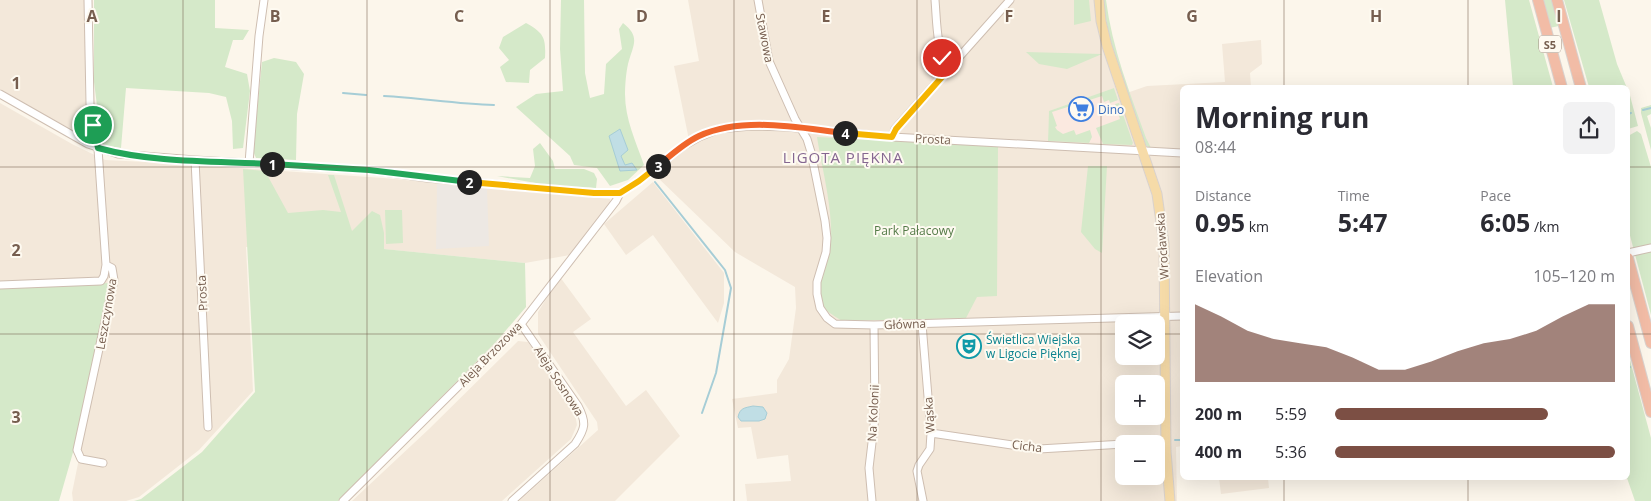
<!DOCTYPE html>
<html lang="en">
<head>
<meta charset="utf-8">
<style>
  :root { --surface:#fff; --page:#f2f2f3; --text:#2b2b33; --muted:#7c7c81; --accent:#7c4f44 }
  body { margin:0; font-family:"Open Sans",sans-serif; background:var(--page); color:var(--text); height:100vh; display:flex; flex-direction:column; font-size:19px; white-space:nowrap }
  * { box-sizing:border-box; margin:0 }
  p { font-size:16px; color:var(--muted) }
  .icon { flex:none; width:28px; height:28px; fill:none; stroke:currentColor; stroke-width:2; stroke-linecap:round; stroke-linejoin:round }
  .map { position:relative; flex:1; overflow:hidden }
  .drawer { position:absolute; left:1180px; top:85px; width:450px; height:395px; display:flex; flex-direction:column; background:var(--surface); border-radius:8px; box-shadow:0 5px 20px #0002 }
  .drawer>* { flex:none }
  .buttons { position:absolute; left:1115px; top:315px; display:grid; gap:10px }
  .buttons a { display:grid; place-items:center; width:50px; height:50px; border-radius:8px; background:var(--surface); box-shadow:0 5px 20px #0002; font-size:25px }
  .pin { position:absolute; display:grid; place-items:center; width:42px; height:42px; color:#fff; margin:-21px; border:2px solid #fff; border-radius:50%; box-shadow:0 1px 5px #0007 }
  .km { position:absolute; width:25px; height:25px; margin:-12px; border-radius:50%; background:#222; color:#fff; font-size:14px; line-height:25px; text-align:center }
  .round { display:grid; place-items:center; flex:none; width:52px; height:52px; border-radius:8px; background:var(--page) }
  .head { display:flex; align-items:center; justify-content:space-between; height:85px; padding:0 15px }
  h1 { font-size:28px; font-weight:700; line-height:38px }
  .metrics { display:grid; grid-template-columns:repeat(3,1fr); gap:8px; height:85px; padding:5px 15px }
  .metrics div { display:grid; align-content:center }
  .metrics b { font-size:25px; font-weight:700 }
  .metrics small { font-size:14px; font-weight:400 }
  .metrics p { font-size:14px }
  .chart { height:140px; padding:10px 15px }
  .chart p { display:flex; justify-content:space-between }
  .chart svg { width:100%; height:90px; margin-top:5px; fill:var(--accent); opacity:.7 }
  ul { padding:0 15px; list-style:none; font-size:16px }
  li { display:grid; grid-template-columns:80px 60px 1fr; align-items:center; height:38px }
  li i { height:12px; border-radius:6px; background:var(--accent) }
  .map>svg:first-child { display:block }
</style>
</head>
<body>
<div class="map">
<svg width="1651" height="501" viewBox="0 0 1651 501">
  <rect width="100%" height="100%" fill="#fcf6eb"/>
  <!-- residential -->
  <path fill="#f3e8da" fill-rule="evenodd" d="M 0,0 L 86,0 L 87,41 L 85,88 L 87,129 L 81,134 L 50,118 L 0,89 Z
    M 688,0 L 1095,0 L 1098,32 L 1118,96 L 1147,86 L 1225,82 L 1222,44 L 1261,40 L 1262,64 L 1250,73 L 1251,87 L 1182,88 L 1182,446 L 1176,447 L 1177,501 L 747,501 L 745,484 L 791,481 L 788,455 L 757,459 L 751,427 L 738,428 L 732,399 L 777,393 L 777,380 L 789,359 L 796,308 L 795,287 L 735,252 L 655,175 L 690,145 L 674,66 L 699,61 ZM 1124,324 L 1156,324 L 1156,356 L 1124,356 ZM 1124,384 L 1156,384 L 1156,416 L 1124,416 ZM 1124,444 L 1156,444 L 1156,476 L 1124,476 Z
    M 0,103 L 72,144 L 105,160 L 167,163 L 383,178 L 610,199 L 611,202 L 570,255 L 525,263 L 383,249 L 246,247 L 253,391 L 199,450 L 139,497 L 126,501 L 73,501 L 72,493 L 89,409 L 0,283 Z
    M 653,182 L 724,273 L 724,303 L 718,323 L 653,235 L 626,255 L 604,224 Z
    M 560,277 L 591,319 L 573,332 L 626,406 L 646,390 L 680,436 L 615,501 L 519,501 L 598,430 L 597,422 L 538,334 L 538,312 Z
    M 518,341 L 528,342 L 574,408 L 577,425 L 571,439 L 502,501 L 352,501 L 429,429 Z
    M 1219,478 L 1268,478 L 1269,488 L 1221,494 Z"/>
  <!-- commercial -->
  <path fill="#fbe9e0" d="M 1114,88 L 1133,144 L 1048,141 L 1049,111 Z"/>
  <!-- industrial -->
  <path fill="#ede8e3" d="M 437,184 L 487,189 L 489,246 L 436,249 Z"/>
  <!-- green -->
  <path fill="#d5e9c9" d="M 94,0 L 215,0 L 215,28 L 249,30 L 243,40 L 233,40 L 225,67 L 247,74 L 250,91 L 243,148 L 233,149 L 232,121 L 226,97 L 209,93 L 126,88 L 121,148 L 102,145 L 94,82 Z
    M 561,0 L 584,0 L 585,73 L 590,98 L 604,94 L 606,64 L 622,49 L 619,29 L 623,23 C 641,37 633,45 628,64 C 626,73 625,85 625,94 C 625,119 636,142 644,165 L 628,180 L 610,186 L 597,168 L 574,165 L 570,156 L 516,107 L 536,94 L 563,91 L 560,49 Z
    M 1074,0 L 1089,0 L 1091,21 L 1074,25 Z
    M 1103,0 L 1106,0 C 1112,48 1130,93 1146,138 L 1151,148 L 1145,145 C 1129,98 1109,50 1103,0 Z
    M 1505,0 L 1529,0 L 1553,87 L 1513,87 Z
    M 1541,0 L 1552,0 L 1559,26 L 1549,28 Z
    M 1564,0 L 1599,0 L 1617,64 L 1627,88 L 1589,87 Z
    M 526,23 C 544,33 546,38 545,58 L 530,70 L 529,83 L 506,82 L 500,67 L 509,60 L 499,48 L 503,37 Z
    M 1026,52 L 1102,54 L 1067,69 L 1039,64 Z
    M 274,58 L 296,62 L 304,74 L 297,114 L 296,160 L 256,158 L 253,151 L 262,62 Z
    M 1114,88 L 1118,100 L 1110,103 L 1109,100 L 1104,102 L 1102,96 L 1052,112 L 1057,126 L 1055,127 L 1057,130 L 1063,134 L 1074,130 L 1076,135 L 1090,130 L 1092,137 L 1089,143 L 1048,141 L 1049,111 Z
    M 1628,88 L 1638,126 L 1628,129 Z
    M 1119,103 L 1133,143 L 1132,145 L 1103,144 L 1096,128 L 1120,119 L 1115,104 Z
    M 1651,105 L 1651,114 L 1647,116 L 1651,128 L 1651,150 L 1641,113 L 1641,108 Z
    M 1637,131 L 1641,134 L 1651,167 L 1651,315 L 1628,228 L 1628,136 Z
    M 817,137 L 998,146 L 997,296 L 977,297 L 966,318 L 842,321 C 833,315 824,311 820,300 C 815,283 827,265 830,248 C 835,216 822,169 817,137 Z
    M 540,143 L 553,161 L 555,169 L 584,169 L 594,173 L 597,179 L 596,188 L 546,185 L 497,176 L 530,178 L 535,166 L 533,149 Z
    M 1088,166 L 1107,166 L 1102,253 L 1095,249 L 1081,232 Z
    M 243,169 L 265,171 L 288,213 L 323,210 L 341,212 L 328,175 L 334,175 L 352,231 L 372,211 L 380,215 L 384,233 L 384,249 L 525,263 L 526,307 L 495,343 L 338,501 L 134,501 L 141,499 L 202,452 L 255,392 Z
    M 385,210 L 402,210 L 403,243 L 386,244 Z
    M 109,283 L 110,292 L 91,390 L 59,501 L 0,501 L 0,287 Z
    M 1628,353 L 1651,438 L 1651,501 L 1635,501 L 1627,478 Z"/>
  <!-- water -->
  <path fill="#c0dee5" stroke="#a6cdd6" d="M 620,129 L 628,150 L 621,156 L 625,165 L 632,163 L 637,170 L 620,171 L 609,136 Z
    M 753,406 L 763,407 L 767,413 L 765,419 L 759,421 L 741,421 L 738,417 C 740,408 744,408 753,406 Z"/>
  <g fill="none" stroke-linecap="round" stroke-linejoin="round">
    <!-- stream -->
    <path stroke="#a6cdd6" stroke-width="2" d="M 343,93 L 366,95
      M 384,96 C 421,98 457,104 494,105
      M 1643,110 L 1651,108
      M 1628,114 L 1631,113
      M 655,182 L 725,270 L 731,288 L 716,373 L 702,413
      M 1628,368 L 1630,367
      M 1175,440 L 1182,440"/>
    <defs>
      <path id="minor" d="M 88,0 L 90,104 L 98,149 L 106,265 L 112,268 L 114,280 L 77,450 L 81,459 L 103,463
        M 758,0 L 769,61 L 795,119 L 807,139 L 811,152 L 825,221 L 827,238 L 826,252 L 817,282 L 817,294 L 820,308 L 827,318 L 835,324 L 874,325 L 1182,316
        M 935,0 C 937,24 936,48 949,69
        M 0,94 L 88,144 L 118,154 L 195,160 L 369,170 L 427,178 L 594,193 L 620,193 L 639,181 L 683,146 L 699,137 L 719,129 L 751,126 L 787,127 L 892,137 L 1182,153
        M 892,137 L 895,129 L 1010,0
        M 195,160 L 208,427
        M 249,163 L 259,36 L 264,0
        M 1628,253 L 1651,248
        M 0,285 L 101,281 L 104,276 L 106,265
        M 922,324 L 931,433 L 930,449 L 919,465 L 917,471 L 923,501
        M 931,433 L 1039,449 L 1124,444
        M 1136,444 L 1166,442
        M 343,501 L 521,324 L 616,201 L 620,193
        M 512,501 L 575,444 C 585,429 587,423 578,406 L 521,324
        M 872,501 L 869,468 L 875,417 L 874,325"/>
      <path id="major" d="M 1099,0 L 1101,21 L 1107,46 L 1157,194 L 1164,244 L 1166,451 L 1170,501"/>
      <path id="highway" d="M 1538,0 L 1562,88
        M 1557,0 L 1581,88
        M 1628,258 L 1651,343
        M 1628,326 L 1651,412"/>
    </defs>
    <!-- minor casing -->
    <use href="#minor" stroke="#cebeb1" stroke-width="9"/>
    <!-- major casing -->
    <use href="#major" stroke="#d9d2ce" stroke-width="11"/>
    <!-- highway casing -->
    <use href="#highway" stroke="#d9d2ce" stroke-width="12"/>
    <!-- minor -->
    <use href="#minor" stroke="#fff" stroke-width="7"/>
    <!-- major -->
    <use href="#major" stroke="#f6dba8" stroke-width="9"/>
    <!-- highway -->
    <use href="#highway" stroke="#f2bca6" stroke-width="10"/>
  </g>
  <g fill="none" stroke-linecap="round" stroke-linejoin="round">
    <defs>
      <path id="split-1" d="M 93,125 L 98,148 C 153,163 215,161 272,164"/>
      <path id="split-2" d="M 272,164 L 369,170 L 469,182"/>
      <path id="split-3" d="M 469,182 L 594,193 L 620,193 L 639,181 L 658,166"/>
      <path id="split-4" d="M 658,166 C 671,155 684,143 699,136 C 744,116 799,128 845,133"/>
      <path id="split-5" d="M 845,133 L 892,137 L 896,129 L 949,69 L 942,58"/>
    </defs>
    <!-- split-1 casing -->
    <use href="#split-1" stroke="#fff" stroke-width="10"/>
    <!-- split-2 casing -->
    <use href="#split-2" stroke="#fff" stroke-width="10"/>
    <!-- split-3 casing -->
    <use href="#split-3" stroke="#fff" stroke-width="10"/>
    <!-- split-4 casing -->
    <use href="#split-4" stroke="#fff" stroke-width="10"/>
    <!-- split-5 casing -->
    <use href="#split-5" stroke="#fff" stroke-width="10"/>
    <!-- split-1 -->
    <use href="#split-1" stroke="#22a559" stroke-width="6"/>
    <!-- split-2 -->
    <use href="#split-2" stroke="#22a559" stroke-width="6"/>
    <!-- split-3 -->
    <use href="#split-3" stroke="#f5b400" stroke-width="6"/>
    <!-- split-4 -->
    <use href="#split-4" stroke="#f0652b" stroke-width="6"/>
    <!-- split-5 -->
    <use href="#split-5" stroke="#f5b400" stroke-width="6"/>
  </g>
  <!-- grid -->
  <path fill="none" stroke="#765e4f" stroke-width="1" stroke-opacity="0.55" d="M 183,0 L 183,501M 367,0 L 367,501M 550,0 L 550,501M 734,0 L 734,501M 917,0 L 917,501M 1101,0 L 1101,501M 1284,0 L 1284,88M 1468,0 L 1468,88M 0,167 L 1182,167M 1628,167 L 1651,167M 0,334 L 1124,334M 1156,334 L 1182,334M 1628,334 L 1651,334M 1284,478 L 1284,501M 1468,478 L 1468,501"/>
  <!-- icons -->
  <defs>
    <symbol id="supermarket-ring" viewBox="-11 -11 22 22"><circle r="9.5" fill="#fefaf1" stroke="#3f7fe0" stroke-width="1.5"/><path d="M-6-5.5h2.5l.6 2H6L4.5 2H-2.5L-4.4-4H-6ZM-1.5 3.2a1.3 1.3 0 1 0 .1 0ZM3 3.2a1.3 1.3 0 1 0 .1 0Z" fill="#3f7fe0"/></symbol>
    <symbol id="theatre-ring" viewBox="-11 -11 22 22"><circle r="9.5" fill="#fefaf1" stroke="#0f9aa8" stroke-width="1.5"/><path d="M-5-5.5Q0-4 5-5.5V0Q5 5 0 6Q-5 5-5 0ZM-3.3-2.5H-1v1.5H-3.3ZM1-2.5H3.3v1.5H1ZM-2.8 1Q0 5.5 2.8 1Z" fill="#0f9aa8"/></symbol>
  </defs>
  <g fill-rule="evenodd">
    <use href="#supermarket-ring" x="1067" y="95" width="28" height="28"/>
    <use href="#theatre-ring" x="955" y="332" width="28" height="28"/>
  </g>
  <g text-anchor="middle" dominant-baseline="central" stroke-width="4" stroke-linejoin="round" paint-order="stroke">
    <!-- shield labels -->
    <rect fill="#fefaf1" stroke="#9f8d80" stroke-width="1" x="1539" y="35.5" width="22" height="17" rx="4"/>
    <g font-size="11" font-weight="bold" fill="#765e4f">
      <text x="1550" y="44">S5</text>
    </g>
    <!-- street labels -->
    <g font-size="12" fill="#765e4f" stroke="#fefaf1">
      <text transform="translate(765 38) rotate(79)">Stawowa</text>
      <text transform="translate(933 139) rotate(3)">Prosta</text>
      <text transform="translate(1162 246) rotate(-94)">Wrocławska</text>
      <text transform="translate(202 293) rotate(-93)">Prosta</text>
      <text transform="translate(106 314) rotate(-80)">Leszczynowa</text>
      <text transform="translate(905 324) rotate(-2)">Główna</text>
      <text transform="translate(490 354) rotate(-46)">Aleja Brzozowa</text>
      <text transform="translate(559 381) rotate(57)">Aleja Sosnowa</text>
      <text transform="translate(873 413) rotate(-87)">Na Kolonii</text>
      <text transform="translate(929 415) rotate(-94)">Wąska</text>
      <text transform="translate(1027 446) rotate(7)">Cicha</text>
    </g>
    <!-- shop labels -->
    <g font-size="12" fill="#366cbe" stroke="#fefaf1" text-anchor="start">
      <text x="1098" y="109">Dino</text>
    </g>
    <!-- park labels -->
    <g font-size="12" fill="#547a47" stroke="#fefaf1">
      <text x="914" y="230">Park Pałacowy</text>
    </g>
    <!-- culture labels -->
    <g font-size="12" fill="#0d838f" stroke="#fefaf1" text-anchor="start">
      <text x="986" y="339">Świetlica Wiejska<tspan x="986" dy="14">w Ligocie Pięknej</tspan></text>
    </g>
    <!-- quarter labels -->
    <g font-size="15" letter-spacing="1" fill="#856791" stroke="#fefaf1">
      <text x="843" y="157">LIGOTA PIĘKNA</text>
    </g>
  </g>
  <g font-size="16" text-anchor="middle" font-weight="bold" fill="#765e4f" stroke="#fefaf1" stroke-width="4" stroke-linejoin="round" paint-order="stroke">
    <text x="92" y="22">A</text>
    <text x="275" y="22">B</text>
    <text x="459" y="22">C</text>
    <text x="642" y="22">D</text>
    <text x="826" y="22">E</text>
    <text x="1009" y="22">F</text>
    <text x="1192" y="22">G</text>
    <text x="1376" y="22">H</text>
    <text x="1559" y="22">I</text>
    <text x="16" y="89">1</text>
    <text x="16" y="256">2</text>
    <text x="16" y="423">3</text>
  </g>
</svg>
<div class="buttons">
<a><svg class="icon" aria-label="layers" viewBox="0 0 24 24"><path d="M12 4l9 5-9 5-9-5zM3 14l9 5 9-5"/></svg></a>
<a>+</a>
<a>−</a>
</div>
<div class="pin" style="left:93px;top:125px;background:#1e9e55"><svg class="icon" aria-label="arrive" viewBox="0 0 24 24"><path d="M6 21V4h12l-3 4 3 4H6"/></svg></div>
<div class="pin" style="left:942px;top:58px;background:#d93025"><svg class="icon" aria-label="check" viewBox="0 0 24 24"><path d="M5 12l5 5 9-10"/></svg></div>
<b class="km" style="left:272px;top:164px">1</b>
<b class="km" style="left:469px;top:182px">2</b>
<b class="km" style="left:658px;top:166px">3</b>
<b class="km" style="left:845px;top:133px">4</b>
<section class="drawer">
<div class="head"><div><h1>Morning run</h1><p>08:44</p></div><a class="round"><svg class="icon" aria-label="share" viewBox="0 0 24 24"><path d="M12 15V3M7 8l5-5 5 5M5 13v7h14v-7"/></svg></a></div>
<div class="metrics">
<div><p>Distance</p><b>0.95<small> km</small></b></div>
<div><p>Time</p><b>5:47</b></div>
<div><p>Pace</p><b>6:05<small> /km</small></b></div>
</div>
<div class="chart"><p><span>Elevation</span>105–120 m</p>
<svg viewBox="0 0 160 44" preserveAspectRatio="none"><path d="M0 44V6L10 12L20 19L30 23L40 25L50 27L60 32L70 38L80 38L90 34L100 29L110 25L120 23L130 19L140 12L150 6L160 6V44z"/></svg>
</div>
<ul>
<li><b>200 m</b>5:59<i style="width:76%"></i></li>
<li><b>400 m</b>5:36<i style="width:100%"></i></li>
</ul>
</section>
</div>
</body>
</html>
